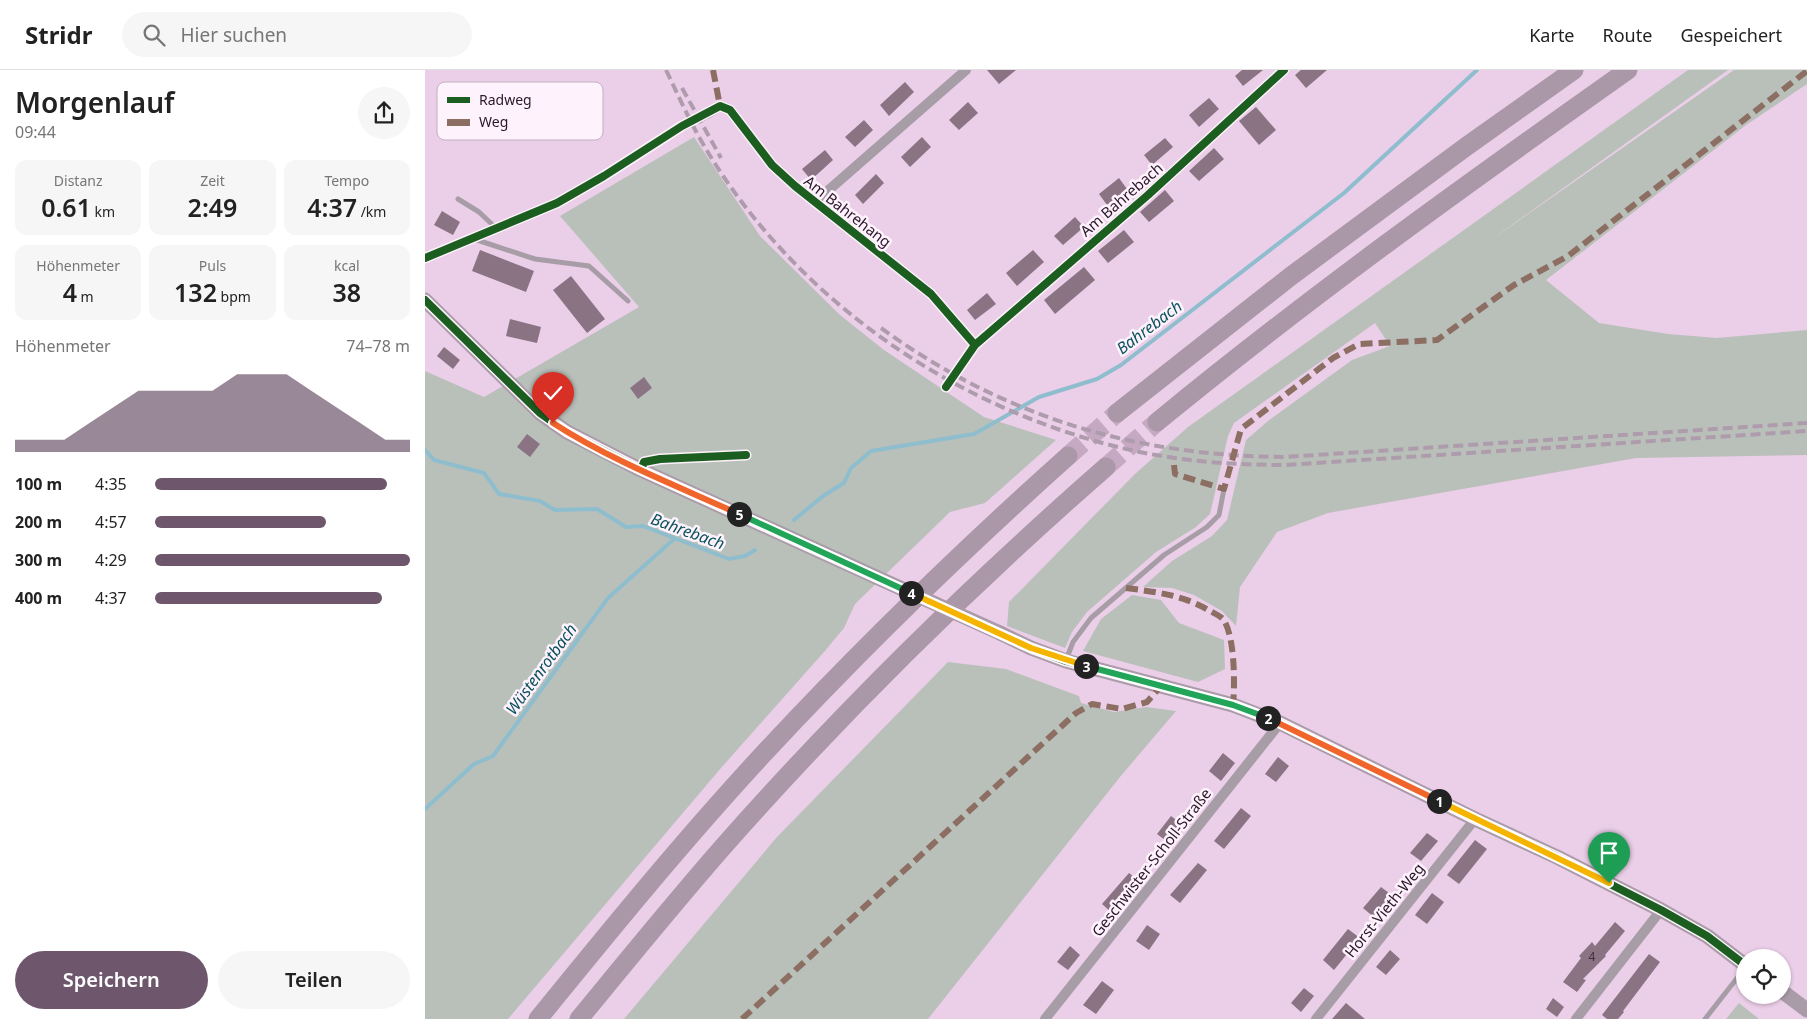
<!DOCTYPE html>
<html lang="de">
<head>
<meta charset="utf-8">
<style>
  :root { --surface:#fff; --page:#f6f6f6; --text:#222; --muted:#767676; --line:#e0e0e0; --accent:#6e576c }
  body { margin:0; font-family:"Noto Sans",sans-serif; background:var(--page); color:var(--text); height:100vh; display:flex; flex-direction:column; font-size:19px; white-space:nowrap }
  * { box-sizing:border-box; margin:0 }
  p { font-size:16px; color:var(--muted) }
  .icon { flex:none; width:28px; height:28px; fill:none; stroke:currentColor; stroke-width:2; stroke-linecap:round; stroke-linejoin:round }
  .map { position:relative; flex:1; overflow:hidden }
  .drawer { display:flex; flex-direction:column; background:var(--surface); width:425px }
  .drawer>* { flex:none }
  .tools { position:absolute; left:1311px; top:879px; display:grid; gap:10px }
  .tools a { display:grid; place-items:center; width:55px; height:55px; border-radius:50%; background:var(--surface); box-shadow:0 1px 4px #0004; font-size:25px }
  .pin { position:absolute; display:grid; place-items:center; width:42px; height:42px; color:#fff; margin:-51px -21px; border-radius:50% 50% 50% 0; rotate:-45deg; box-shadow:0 0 5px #0007 }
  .pin .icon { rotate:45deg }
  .km { position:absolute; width:25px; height:25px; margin:-12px; border-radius:50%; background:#222; color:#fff; font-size:14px; line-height:25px; text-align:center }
  .round { display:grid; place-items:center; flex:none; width:52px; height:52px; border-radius:26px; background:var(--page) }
  .head { display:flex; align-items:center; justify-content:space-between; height:85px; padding:0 15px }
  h1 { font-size:28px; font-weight:600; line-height:38px }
  .metrics { display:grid; grid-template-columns:repeat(3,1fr); gap:8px; height:85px; padding:5px 15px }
  .metrics div { display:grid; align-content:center; border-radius:12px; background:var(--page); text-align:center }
  .metrics b { font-size:25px; font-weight:600 }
  .metrics small { font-size:14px; font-weight:400 }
  .metrics p { font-size:14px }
  .chart { height:140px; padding:10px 15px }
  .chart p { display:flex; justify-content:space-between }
  .chart svg { width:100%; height:90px; margin-top:5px; fill:var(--accent); opacity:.7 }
  .action { display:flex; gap:10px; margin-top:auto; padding:10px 15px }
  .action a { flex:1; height:58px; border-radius:30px; background:var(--accent); color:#fff; font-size:20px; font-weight:600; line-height:58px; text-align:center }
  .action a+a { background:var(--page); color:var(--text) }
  ul { padding:0 15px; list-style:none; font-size:16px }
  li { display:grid; grid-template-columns:80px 60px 1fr; align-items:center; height:38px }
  li i { height:12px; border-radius:6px; background:var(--accent) }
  header { display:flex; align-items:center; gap:30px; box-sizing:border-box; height:70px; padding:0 25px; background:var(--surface); border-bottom:1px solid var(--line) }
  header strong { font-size:24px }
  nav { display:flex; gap:28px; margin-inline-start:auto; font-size:18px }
  .search { width:350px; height:45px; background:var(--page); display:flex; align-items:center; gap:12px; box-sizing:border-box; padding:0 18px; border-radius:28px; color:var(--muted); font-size:19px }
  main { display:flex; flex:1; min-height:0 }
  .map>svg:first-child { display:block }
</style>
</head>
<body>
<header>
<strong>Stridr</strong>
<div class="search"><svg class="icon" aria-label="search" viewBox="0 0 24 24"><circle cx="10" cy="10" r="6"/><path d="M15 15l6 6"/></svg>Hier suchen</div>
<nav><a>Karte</a><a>Route</a><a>Gespeichert</a></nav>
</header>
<main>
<section class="drawer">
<div class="head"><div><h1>Morgenlauf</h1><p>09:44</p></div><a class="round"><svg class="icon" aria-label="share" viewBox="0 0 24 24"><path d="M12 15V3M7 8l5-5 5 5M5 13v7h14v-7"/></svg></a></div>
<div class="metrics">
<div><p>Distanz</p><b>0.61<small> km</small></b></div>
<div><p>Zeit</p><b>2:49</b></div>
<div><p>Tempo</p><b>4:37<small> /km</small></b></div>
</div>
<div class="metrics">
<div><p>Höhenmeter</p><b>4<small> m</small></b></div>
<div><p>Puls</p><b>132<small> bpm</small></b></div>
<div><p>kcal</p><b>38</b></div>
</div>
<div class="chart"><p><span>Höhenmeter</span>74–78 m</p>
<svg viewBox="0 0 160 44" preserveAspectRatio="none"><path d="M0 44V38L10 38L20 38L30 30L40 22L50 14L60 14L70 14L80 14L90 6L100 6L110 6L120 14L130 22L140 30L150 38L160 38V44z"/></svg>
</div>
<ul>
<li><b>100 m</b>4:35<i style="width:91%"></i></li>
<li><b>200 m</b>4:57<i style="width:67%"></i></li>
<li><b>300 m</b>4:29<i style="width:100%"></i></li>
<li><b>400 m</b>4:37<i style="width:89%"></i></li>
</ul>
<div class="action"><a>Speichern</a><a>Teilen</a></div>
</section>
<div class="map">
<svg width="1382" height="949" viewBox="0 0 1382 949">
  <rect width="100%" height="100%" fill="#ebcee8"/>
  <!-- green -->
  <path fill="#b9c0ba" d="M 1263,0 L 1303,0 L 1063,172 L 1309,0 L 1382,0 L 1382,14 L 1321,55 L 1121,210 L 1174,253 L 1243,264 L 1292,268 L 1382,260 L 1382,385 L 1211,388 L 903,443 L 852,462 L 815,517 L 811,556 L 797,541 L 769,525 L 747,518 L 718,517 L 747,491 L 787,466 L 802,450 L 821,370 L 843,351 L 927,290 L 965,276 L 950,253 L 809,353 L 803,366 L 785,444 L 771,457 L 731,482 L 662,542 L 647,562 L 640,578 L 582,556 L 584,532 L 710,404 L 763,357 Z
    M 269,67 L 335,166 L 415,245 L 459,280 L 559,347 L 631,370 L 560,433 L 525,442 L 430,534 L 419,558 L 399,582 L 296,698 L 83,949 L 0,949 L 0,301 L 59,327 L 214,237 L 135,146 Z
    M 707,525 L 736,530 L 754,553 L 799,570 L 800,599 L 773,612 L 658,581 L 676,549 Z
    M 523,592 L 581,599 L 654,626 L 656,633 L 689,642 L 721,637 L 751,641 L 695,707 L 503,949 L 199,949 L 352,767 Z
    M 1314,933 L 1334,949 L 1301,949 Z"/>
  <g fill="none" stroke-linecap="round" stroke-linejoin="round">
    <!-- stream -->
    <path stroke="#8ebdce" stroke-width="4" d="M 0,380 L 9,390 L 59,403 L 74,424 L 115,431 L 130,440 L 172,439 L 201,457 L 218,456 L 304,489 L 320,486 L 330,480
      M 369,450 L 398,426 L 419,413 L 426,398 L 446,381 L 549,364 L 614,327 L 672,309 L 696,295 L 919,123 L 1052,0
      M 0,739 L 49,694 L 68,686 L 183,528 L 249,469"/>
  </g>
  <!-- building -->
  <path fill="#8a7484" d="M 562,0 L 591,0 L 574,14 Z
    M 817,0 L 838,0 L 818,16 L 810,6 Z
    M 876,0 L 902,0 L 881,18 L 870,5 Z
    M 480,12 L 489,22 L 464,46 L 455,35 Z
    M 784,28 L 794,39 L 774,57 L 764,45 Z
    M 543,32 L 553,43 L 534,60 L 524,50 Z
    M 831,37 L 851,60 L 834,75 L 814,51 Z
    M 439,50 L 448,60 L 430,77 L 420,67 Z
    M 497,67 L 506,77 L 485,97 L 476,87 Z
    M 740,68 L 748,77 L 727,95 L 719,85 Z
    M 789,78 L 799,89 L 774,111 L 764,101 Z
    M 400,80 L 408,90 L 386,110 L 377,99 Z
    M 451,104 L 459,113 L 438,134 L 430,125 Z
    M 694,108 L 702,119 L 682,135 L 674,124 Z
    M 740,120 L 749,131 L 724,152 L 715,142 Z
    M 17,141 L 35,152 L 28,165 L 9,155 Z
    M 650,147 L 659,157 L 638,175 L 629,166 Z
    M 699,160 L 709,172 L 683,193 L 673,181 Z
    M 55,180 L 109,201 L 101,222 L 47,201 Z
    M 608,180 L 619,192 L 592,216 L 581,203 Z
    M 659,197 L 670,210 L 630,244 L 619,230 Z
    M 146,206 L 180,249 L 162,263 L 128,220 Z
    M 562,223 L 571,234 L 550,250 L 542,240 Z
    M 85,249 L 116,257 L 112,273 L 81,266 Z
    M 19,277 L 35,290 L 28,299 L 12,286 Z
    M 219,307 L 227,318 L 213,329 L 205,318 Z
    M 102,364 L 115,374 L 105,387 L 92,377 Z
    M 798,683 L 810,693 L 796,711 L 784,701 Z
    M 853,687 L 864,696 L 851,712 L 840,704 Z
    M 816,738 L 826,746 L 799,779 L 789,771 Z
    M 746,746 L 758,755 L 744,773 L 732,764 Z
    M 1002,763 L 1013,771 L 996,791 L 985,783 Z
    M 1050,770 L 1062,779 L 1034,814 L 1022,805 Z
    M 773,793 L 782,800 L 755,833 L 745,825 Z
    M 704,803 L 714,811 L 687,843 L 677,834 Z
    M 956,817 L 968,826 L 950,848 L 938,838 Z
    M 1007,823 L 1019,832 L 1002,854 L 990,845 Z
    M 1190,852 L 1200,861 L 1180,885 L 1181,886 L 1158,909 L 1161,910 L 1152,922 L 1138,912 L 1156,888 L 1154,886 L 1167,872 L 1170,876 Z
    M 722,855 L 735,864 L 724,880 L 711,871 Z
    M 923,859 L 935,868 L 909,900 L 898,890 Z
    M 645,876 L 655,885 L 643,900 L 632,892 Z
    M 965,880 L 975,889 L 961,905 L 951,897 Z
    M 1224,884 L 1235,892 L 1198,941 L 1199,942 L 1193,949 L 1182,949 L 1177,945 Z
    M 677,911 L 689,920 L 671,944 L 658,935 Z
    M 879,918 L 889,926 L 876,942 L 866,933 Z
    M 1128,928 L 1139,937 L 1132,947 L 1121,939 Z
    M 921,933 L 940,949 L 907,949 Z"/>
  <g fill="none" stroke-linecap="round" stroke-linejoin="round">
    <!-- street-tunnel -->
    <path stroke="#c5a9c2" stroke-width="10" stroke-dasharray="10 5" stroke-linecap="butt" d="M 257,56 L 282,44"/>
    <!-- highway-tunnel -->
    <path stroke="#c5a9c2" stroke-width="19" stroke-dasharray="19 9" stroke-linecap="butt" d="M 643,386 L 692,343
      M 681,397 L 732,352"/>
    <!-- lane -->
    <path stroke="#a79da6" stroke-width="5" d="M 33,129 L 54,142 L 72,159
      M 49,169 L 110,189 L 164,196 L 203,231
      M 641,590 L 648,572 L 666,548 L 739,485 L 782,457 L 794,445 L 799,419
      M 1280,949 L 1320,898"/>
    <!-- street -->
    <path stroke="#a79da6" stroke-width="10" d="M 282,44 L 295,36 L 305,40 L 347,95 L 370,116 L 506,224 L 550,275 L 723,125 L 859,0
      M 390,132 L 541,0
      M 0,188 L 132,133 L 179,106 L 257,56
      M 620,949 L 855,653
      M 891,949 L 1050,749
      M 1151,949 L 1236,840"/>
    <!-- secondary -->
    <path stroke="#a99ba7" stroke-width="15" d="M 0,230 L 115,343 L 142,362 L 216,400 L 451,507
      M 575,563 L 606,578 L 641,591 L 808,635 L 855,653 L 1050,749 L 1132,787 L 1236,840 L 1282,866 L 1320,895
      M 1358,922 L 1382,940"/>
    <!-- highway -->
    <path stroke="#aa97a7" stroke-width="19" d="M 692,343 L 866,206 L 1042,76 L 1149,0
      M 732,352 C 884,227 1043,113 1203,0
      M 113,949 C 187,858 262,766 342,680 C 438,577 538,480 643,386
      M 154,949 C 201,892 248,834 297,778 C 416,643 545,516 681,397"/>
    <!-- rail -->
    <path stroke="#ae9cac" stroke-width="4" stroke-dasharray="10 5" stroke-linecap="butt" d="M 241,0 C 252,23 262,45 274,67 C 363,224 523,336 697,378 C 751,391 805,395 860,395 L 1382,361
      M 257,18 L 296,88
      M 456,258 C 579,347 710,386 860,387 L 1382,353"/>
    <!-- secondary-bridge -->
    <path stroke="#a99ba7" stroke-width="15" d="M 451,507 L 575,563"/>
    <!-- quiet -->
    <path stroke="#8d6e63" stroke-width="6" stroke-dasharray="12 6" stroke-linecap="butt" d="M 288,0 L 295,36
      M 749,395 L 750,404 L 799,419 L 816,359 L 908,288 L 934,274 L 1012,270 L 1089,215 L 1143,186 L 1382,1
      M 701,518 C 731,522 759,525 785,541 C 789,543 795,546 798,549 C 810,565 810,615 808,635
      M 317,949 L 651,643 L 667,634 L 697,639 L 722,632 L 736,616"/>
    <defs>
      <path id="cycleway" d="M 0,188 L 132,133 L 179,106 L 257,56 L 295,36 L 305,40 L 347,95 L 370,116 L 506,224 L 550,275
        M 0,230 L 115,343 L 142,362 L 216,400 L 606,578 L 641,591 L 808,635 L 855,653 L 1050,749 L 1132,787 L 1236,840 L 1282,866 L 1320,895
        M 521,317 L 550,275 L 723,125 L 859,0
        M 216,400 L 219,392 L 235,389 L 321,385"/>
    </defs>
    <!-- cycleway casing -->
    <use href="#cycleway" stroke="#fef3fd" stroke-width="11"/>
    <!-- cycleway -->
    <use href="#cycleway" stroke="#1b5e20" stroke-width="8"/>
  </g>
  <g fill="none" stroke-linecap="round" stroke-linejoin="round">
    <defs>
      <path id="split-1" d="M 1014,731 L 1184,813"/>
      <path id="split-2" d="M 843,648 L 1014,731"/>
      <path id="split-3" d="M 661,596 L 808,635 L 843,648"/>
      <path id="split-4" d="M 486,523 L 606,578 L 661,596"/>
      <path id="split-5" d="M 314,444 L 486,523"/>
      <path id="split-6" d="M 128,353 C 185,390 252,416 314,444"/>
    </defs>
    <!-- split-1 casing -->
    <use href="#split-1" stroke="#fff" stroke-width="10"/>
    <!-- split-2 casing -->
    <use href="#split-2" stroke="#fff" stroke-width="10"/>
    <!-- split-3 casing -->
    <use href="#split-3" stroke="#fff" stroke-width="10"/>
    <!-- split-4 casing -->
    <use href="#split-4" stroke="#fff" stroke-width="10"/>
    <!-- split-5 casing -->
    <use href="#split-5" stroke="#fff" stroke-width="10"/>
    <!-- split-6 casing -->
    <use href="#split-6" stroke="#fff" stroke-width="10"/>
    <!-- split-1 -->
    <use href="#split-1" stroke="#f5b400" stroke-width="6"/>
    <!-- split-2 -->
    <use href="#split-2" stroke="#f0652b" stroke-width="6"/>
    <!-- split-3 -->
    <use href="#split-3" stroke="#22a559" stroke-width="6"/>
    <!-- split-4 -->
    <use href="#split-4" stroke="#f5b400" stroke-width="6"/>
    <!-- split-5 -->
    <use href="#split-5" stroke="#22a559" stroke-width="6"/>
    <!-- split-6 -->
    <use href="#split-6" stroke="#f0652b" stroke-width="6"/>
  </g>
  <g text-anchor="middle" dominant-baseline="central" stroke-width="5" stroke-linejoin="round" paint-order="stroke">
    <!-- number labels -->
    <g font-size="12" fill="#432e40">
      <text x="1167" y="886">4</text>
    </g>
    <!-- street labels -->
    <g font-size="15" fill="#2b172a" stroke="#fef3fd">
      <text transform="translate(696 129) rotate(-41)">Am Bahrebach</text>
      <text transform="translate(423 141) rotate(38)">Am Bahrehang</text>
      <text transform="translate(726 792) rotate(-52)">Geschwister-Scholl-Straße</text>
      <text transform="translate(959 840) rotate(-51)">Horst-Vieth-Weg</text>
    </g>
    <!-- water labels -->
    <g font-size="16" font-style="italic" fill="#0a535c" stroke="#fef3fd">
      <text transform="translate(724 257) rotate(-37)">Bahrebach</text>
      <text transform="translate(263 461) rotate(20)">Bahrebach</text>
      <text transform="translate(116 599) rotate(-54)">Wüstenrotbach</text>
    </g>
  </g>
  <!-- legend -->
  <rect x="12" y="12" width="166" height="58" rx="8" fill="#fef3fd" stroke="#bfb1be" stroke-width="1"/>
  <rect x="22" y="27" width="23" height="6" fill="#1b5e20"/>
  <rect x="22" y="49" width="23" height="7" fill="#8d6e63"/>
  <g font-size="14" fill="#2b172a">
    <text x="54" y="35">Radweg</text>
    <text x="54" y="57">Weg</text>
  </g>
</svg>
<div class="tools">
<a><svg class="icon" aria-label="locate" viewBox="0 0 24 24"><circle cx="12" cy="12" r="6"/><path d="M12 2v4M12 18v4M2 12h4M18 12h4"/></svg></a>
</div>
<div class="pin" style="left:1184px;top:813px;background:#1e9e55"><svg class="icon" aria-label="arrive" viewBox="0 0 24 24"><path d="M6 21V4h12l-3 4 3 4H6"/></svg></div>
<div class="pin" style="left:128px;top:353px;background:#d93025"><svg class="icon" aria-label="check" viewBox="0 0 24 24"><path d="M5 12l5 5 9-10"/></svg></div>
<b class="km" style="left:1014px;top:731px">1</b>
<b class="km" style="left:843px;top:648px">2</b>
<b class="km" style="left:661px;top:596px">3</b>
<b class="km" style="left:486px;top:523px">4</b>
<b class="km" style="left:314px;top:444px">5</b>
</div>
</main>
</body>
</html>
